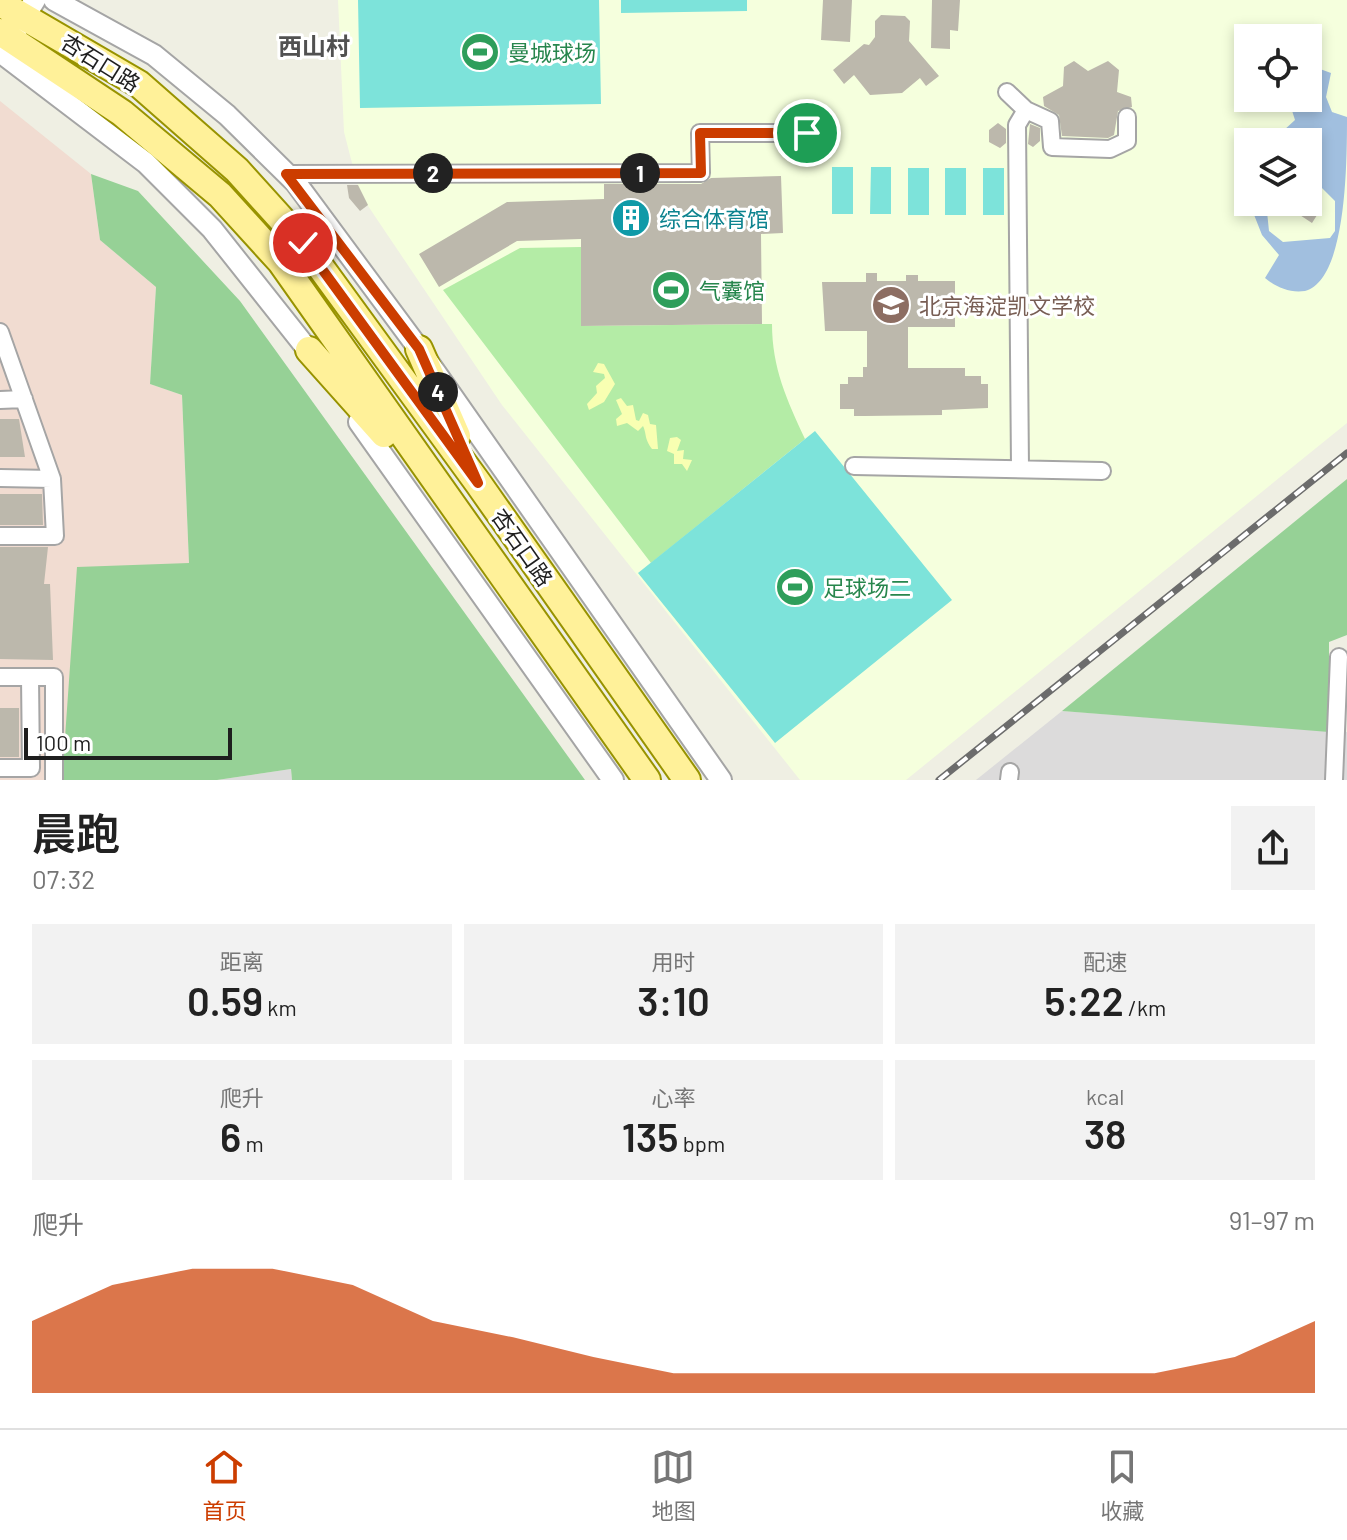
<!DOCTYPE html>
<html lang="zh">
<head>
<meta charset="utf-8">
<style>
  :root { --surface:#fff; --page:#f2f2f2; --text:#222; --muted:#767676; --line:#e0e0e0; --accent:#cc3d00 }
  body { margin:0; font-family:Barlow,"Noto Sans SC",sans-serif; background:var(--page); color:var(--text); height:100vh; display:flex; flex-direction:column; font-size:30px; white-space:nowrap }
  * { box-sizing:border-box; margin:0 }
  p { font-size:26px; color:var(--muted) }
  .icon { flex:none; width:44px; height:44px; fill:none; stroke:currentColor; stroke-width:2; stroke-linecap:round; stroke-linejoin:round }
  .map { position:relative; height:780px; overflow:hidden }
  .side { display:flex; flex-direction:column; background:var(--surface); flex:1 }
  .side>* { flex:none }
  .buttons { position:absolute; left:1234px; top:24px; display:grid; gap:16px }
  .buttons a { display:grid; place-items:center; width:88px; height:88px; border-radius:0px; background:var(--surface); box-shadow:0 4px 12px #0003; font-size:40px }
  .scale { position:absolute; left:24px; bottom:20px; width:208px; box-sizing:border-box; padding-left:8px; border:4px solid #1e1e1e; border-top:0; font-size:22px; line-height:28px; white-space:nowrap; color:#1e1e1e; -webkit-text-stroke:6px #fff; paint-order:stroke }
  .pin { position:absolute; display:grid; place-items:center; width:68px; height:68px; color:#fff; margin:-34px; border:4px solid #fff; border-radius:50%; box-shadow:0 2px 8px #0007 }
  .km { position:absolute; width:40px; height:40px; margin:-20px; border-radius:50%; background:#222; color:#fff; font-size:22px; line-height:40px; text-align:center }
  .round { display:grid; place-items:center; flex:none; width:84px; height:84px; border-radius:0px; background:var(--page) }
  .headline { display:flex; align-items:center; justify-content:space-between; height:136px; padding:0 32px }
  h1 { font-size:44px; font-weight:600; line-height:60px }
  .stats { display:grid; grid-template-columns:repeat(3,1fr); gap:12px; height:136px; padding:8px 32px }
  .stats div { display:grid; align-content:center; border-radius:0px; background:var(--page); text-align:center }
  .stats b { font-size:40px; font-weight:600 }
  .stats small { font-size:22px; font-weight:400 }
  .stats p { font-size:22px }
  .chart { height:224px; padding:16px 32px }
  .chart p { display:flex; justify-content:space-between }
  .chart svg { width:100%; height:144px; margin-top:8px; fill:var(--accent); opacity:.7 }
  .tab-bar { display:flex; justify-content:space-around; align-items:center; height:112px; border-top:2px solid var(--line); background:var(--surface); font-size:22px; color:var(--muted) }
  .tab-bar a { display:grid; justify-items:center; gap:4px }
  .tab-bar .active { color:var(--accent) }
  .map>svg:first-child { display:block }
</style>
</head>
<body>
<div class="map">
<svg width="1347" height="780" viewBox="0 0 1347 780">
  <rect width="100%" height="100%" fill="#efefe3"/>
  <!-- residential -->
  <path fill="#dcdbdb" d="M 1062,711 L 1347,732 L 1347,780 L 976,780 Z
    M 291,769 L 292,780 L 217,780 Z"/>
  <!-- commercial -->
  <path fill="#f1dcd1" d="M 0,101 L 91,174 L 100,240 L 156,287 L 150,384 L 182,395 L 189,564 L 62,780 L 0,780 Z"/>
  <!-- education -->
  <path fill="#f5ffdd" fill-rule="evenodd" d="M 338,0 L 1347,0 L 1347,423 L 906,780 L 800,780 L 502,405 L 360,194 L 344,132 ZM 1248,38 L 1308,38 L 1308,98 L 1248,98 ZM 1248,142 L 1308,142 L 1308,202 L 1248,202 Z"/>
  <!-- grass -->
  <path fill="#b4eca6" d="M 581,247 L 582,326 L 772,324 C 772,368 787,400 805,439 L 651,563 L 443,290 L 520,248 Z"/>
  <!-- forest -->
  <path fill="#96d196" d="M 91,174 L 138,191 L 240,301 L 585,780 L 292,780 L 291,769 L 217,780 L 62,780 L 77,567 L 189,563 L 182,395 L 150,384 L 156,287 L 100,240 Z
    M 1347,479 L 1347,635 L 1329,642 L 1329,732 L 1062,711 Z"/>
  <!-- sand -->
  <path fill="#f8ffb2" d="M 598,363 L 604,364 L 615,384 L 604,402 L 589,410 L 587,404 L 597,393 L 596,386 L 605,378 L 604,374 L 593,372 Z
    M 621,398 L 627,406 L 633,405 L 636,420 L 639,421 L 643,413 L 648,415 L 650,424 L 656,425 L 658,449 L 652,449 C 644,438 647,435 643,426 L 638,431 L 627,423 L 617,426 L 616,419 L 622,414 L 616,400 Z
    M 677,437 L 681,440 L 677,451 L 684,450 L 683,459 L 692,460 L 687,471 L 682,464 L 674,464 L 674,454 L 667,451 L 670,438 Z"/>
  <!-- pitch -->
  <path fill="#7de3da" d="M 358,0 L 599,0 L 601,104 L 360,108 Z
    M 621,0 L 747,0 L 747,11 L 621,13 Z
    M 832,167 L 853,167 L 853,214 L 832,214 Z
    M 871,167 L 891,167 L 891,214 L 870,214 Z
    M 908,168 L 929,168 L 929,215 L 908,215 Z
    M 945,168 L 966,168 L 966,215 L 945,215 Z
    M 983,168 L 1004,168 L 1004,215 L 983,215 Z
    M 815,431 L 952,600 L 775,743 L 638,573 Z"/>
  <!-- water -->
  <path fill="#a1bfdf" d="M 1320,69 L 1331,73 L 1326,97 L 1332,112 L 1347,117 C 1347,161 1347,280 1305,291 C 1290,293 1277,288 1265,278 L 1279,255 L 1262,235 L 1249,202 L 1266,202 L 1269,231 L 1283,242 L 1330,238 L 1335,231 L 1335,201 L 1321,187 L 1308,186 L 1308,142 L 1248,142 L 1248,198 L 1242,170 L 1248,132 L 1283,131 L 1295,120 L 1288,98 L 1308,98 L 1308,83 L 1316,79 Z"/>
  <!-- building -->
  <path fill="#bcb8ac" d="M 823,0 L 852,0 L 850,42 L 821,40 Z
    M 932,0 L 960,0 L 958,31 L 950,30 L 950,49 L 931,48 Z
    M 881,15 L 905,16 L 910,21 L 909,41 L 939,76 L 926,86 L 920,78 L 902,93 L 870,95 L 854,75 L 844,84 L 833,70 L 864,44 L 869,45 L 875,37 L 875,21 Z
    M 1074,61 L 1088,71 L 1108,61 L 1119,70 L 1117,92 L 1131,97 L 1132,107 L 1118,111 L 1114,135 L 1108,138 L 1062,136 L 1059,115 L 1044,106 L 1043,97 L 1063,86 L 1064,67 Z
    M 998,123 L 1006,129 L 1006,143 L 1000,148 L 989,142 L 989,130 Z
    M 1030,124 L 1040,128 L 1040,141 L 1033,147 L 1028,144 Z
    M 781,176 L 783,233 L 761,234 L 762,324 L 581,326 L 581,239 L 517,241 L 439,287 L 419,254 L 507,202 L 604,199 L 604,184 L 701,184 L 711,178 Z
    M 347,185 L 358,185 L 368,205 L 360,211 L 349,198 Z
    M 1280,202 L 1318,202 L 1314,209 L 1319,212 L 1312,223 Z
    M 866,273 L 877,273 L 877,281 L 906,281 L 906,275 L 918,275 L 918,281 L 955,281 L 955,327 L 908,327 L 908,368 L 965,368 L 965,376 L 981,376 L 981,384 L 988,384 L 988,408 L 942,410 L 942,415 L 865,416 L 854,416 L 854,409 L 840,409 L 840,384 L 848,384 L 848,377 L 863,377 L 863,367 L 867,367 L 867,331 L 825,331 L 822,282 L 866,282 Z
    M 0,419 L 19,419 L 25,457 L 0,457 Z
    M 0,494 L 42,494 L 43,525 L 0,525 Z
    M 0,547 L 48,547 L 44,584 L 50,584 L 53,660 L 0,659 Z
    M 0,708 L 19,708 L 19,757 L 0,757 Z"/>
  <g fill="none" stroke-linecap="round" stroke-linejoin="round">
    <defs>
      <path id="minor" d="M 1007,92 L 1026,110 L 1017,125 L 1020,468
        M 1026,110 L 1050,121 L 1052,147 L 1110,149 L 1127,141 L 1127,117
        M 286,174 L 701,173 L 700,133 L 807,133 L 824,139
        M 0,332 L 52,479 L 0,478
        M 0,400 L 24,399
        M 854,466 L 1102,471
        M 0,536 L 55,536 L 52,479
        M 0,677 L 54,677 L 54,780
        M 0,768 L 31,768 L 30,677
        M 1009,780 L 1010,772
        M 1334,780 L 1339,657"/>
      <path id="tertiary" d="M 54,0 L 154,55 L 227,115 L 296,183 L 419,349 L 721,780
        M 17,29 L 35,0
        M 0,52 L 146,163 L 212,229 L 316,360
        M 359,422 L 613,780"/>
      <path id="primary" d="M 0,3 L 139,84 L 237,170 L 303,243 L 478,483 L 687,780
        M 0,32 L 122,113 L 220,195 L 281,262 L 647,780
        M 419,349 L 457,436
        M 309,350 L 384,434"/>
    </defs>
    <!-- minor casing -->
    <use href="#minor" stroke="#a5a5a5" stroke-width="20"/>
    <!-- tertiary casing -->
    <use href="#tertiary" stroke="#a5a5a5" stroke-width="24"/>
    <!-- primary casing -->
    <use href="#primary" stroke="#989300" stroke-width="30"/>
    <!-- minor -->
    <use href="#minor" stroke="#fff" stroke-width="16"/>
    <!-- tertiary -->
    <use href="#tertiary" stroke="#fff" stroke-width="20"/>
    <!-- primary -->
    <use href="#primary" stroke="#fff199" stroke-width="26"/>
    <defs>
      <path id="rail" d="M 939,780 L 1347,453"/>
    </defs>
    <!-- rail casing -->
    <use href="#rail" stroke="#6c6c6c" stroke-width="7"/>
    <!-- rail -->
    <use href="#rail" stroke="#fff" stroke-width="4" stroke-dasharray="12" stroke-linecap="butt"/>
  </g>
  <g fill="none" stroke-linecap="round" stroke-linejoin="round">
    <defs>
      <path id="route" d="M 303,243 L 478,483 L 419,349 L 286,174 L 701,173 L 700,133 L 807,133"/>
    </defs>
    <!-- route casing -->
    <use href="#route" stroke="#fff" stroke-width="16"/>
    <!-- route -->
    <use href="#route" stroke="#cc3d00" stroke-width="10"/>
  </g>
  <!-- icons -->
  <defs>
    <symbol id="stadium-disc" viewBox="-11 -11 22 22"><circle r="9.5" fill="#2e9e5b" stroke="#fff"/><path d="M0-5a6.5 5 0 1 0 0 10a6.5 5 0 1 0 0-10ZM-3.5-1.8h7v3.6h-7Z" fill="#fff"/></symbol>
    <symbol id="building-disc" viewBox="-11 -11 22 22"><circle r="9.5" fill="#0f9aa8" stroke="#fff"/><path d="M-4-6H4V6H1V3H-1V6H-4ZM-2.5-4.3h1.7v1.8h-1.7ZM.8-4.3h1.7v1.8H.8ZM-2.5-1h1.7V.8h-1.7ZM.8-1h1.7V.8H.8Z" fill="#fff"/></symbol>
    <symbol id="school-disc" viewBox="-11 -11 22 22"><circle r="9.5" fill="#8d6e63" stroke="#fff"/><path d="M0-5L7-2L0 1L-7-2ZM-4 1L0 2.5L4 1V4Q0 6-4 4Z" fill="#fff"/></symbol>
  </defs>
  <g fill-rule="evenodd">
    <use href="#stadium-disc" x="458" y="30" width="44" height="44"/>
    <use href="#building-disc" x="609" y="196" width="44" height="44"/>
    <use href="#stadium-disc" x="649" y="268" width="44" height="44"/>
    <use href="#school-disc" x="869" y="283" width="44" height="44"/>
    <use href="#stadium-disc" x="773" y="565" width="44" height="44"/>
  </g>
  <g text-anchor="middle" dominant-baseline="central" stroke-width="6" stroke-linejoin="round" paint-order="stroke">
    <!-- leisure labels -->
    <g font-size="22" fill="#27864d" stroke="#fff" text-anchor="start">
      <text x="508" y="52">曼城球场</text>
      <text x="699" y="290">气囊馆</text>
      <text x="823" y="587">足球场二</text>
    </g>
    <!-- street labels -->
    <g font-size="22" fill="#1e1e1e" stroke="#fff">
      <text transform="translate(101 62) rotate(32)">杏石口路</text>
      <text transform="translate(523 547) rotate(55)">杏石口路</text>
    </g>
    <!-- culture labels -->
    <g font-size="22" fill="#0d838f" stroke="#fff" text-anchor="start">
      <text x="659" y="218">综合体育馆</text>
    </g>
    <!-- education labels -->
    <g font-size="22" fill="#785e54" stroke="#fff" text-anchor="start">
      <text x="919" y="305">北京海淀凯文学校</text>
    </g>
    <!-- neighbourhood labels -->
    <g font-size="24" font-weight="bold" fill="#515151" stroke="#fff">
      <text x="314" y="45">西山村</text>
    </g>
  </g>
</svg>
<div class="buttons">
<a><svg class="icon" aria-label="locate" viewBox="0 0 24 24"><circle cx="12" cy="12" r="6"/><path d="M12 2v4M12 18v4M2 12h4M18 12h4"/></svg></a>
<a><svg class="icon" aria-label="layers" viewBox="0 0 24 24"><path d="M12 4l9 5-9 5-9-5zM3 14l9 5 9-5"/></svg></a>
</div>
<div class="scale">100 m</div>
<div class="pin" style="left:807px;top:133px;background:#1e9e55"><svg class="icon" aria-label="arrive" viewBox="0 0 24 24"><path d="M6 21V4h12l-3 4 3 4H6"/></svg></div>
<div class="pin" style="left:303px;top:243px;background:#d93025"><svg class="icon" aria-label="check" viewBox="0 0 24 24"><path d="M5 12l5 5 9-10"/></svg></div>
<b class="km" style="left:640px;top:173px">1</b>
<b class="km" style="left:433px;top:173px">2</b>
<b class="km" style="left:438px;top:392px">4</b>
</div>
<section class="side">
<div class="headline"><div><h1>晨跑</h1><p>07:32</p></div><a class="round"><svg class="icon" aria-label="share" viewBox="0 0 24 24"><path d="M12 15V3M7 8l5-5 5 5M5 13v7h14v-7"/></svg></a></div>
<div class="stats">
<div><p>距离</p><b>0.59<small> km</small></b></div>
<div><p>用时</p><b>3:10</b></div>
<div><p>配速</p><b>5:22<small> /km</small></b></div>
</div>
<div class="stats">
<div><p>爬升</p><b>6<small> m</small></b></div>
<div><p>心率</p><b>135<small> bpm</small></b></div>
<div><p>kcal</p><b>38</b></div>
</div>
<div class="chart"><p><span>爬升</span>91–97 m</p>
<svg viewBox="0 0 160 44" preserveAspectRatio="none"><path d="M0 44V22L10 11L20 6L30 6L40 11L50 22L60 27L70 33L80 38L90 38L100 38L110 38L120 38L130 38L140 38L150 33L160 22V44z"/></svg>
</div>
</section>
<nav class="tab-bar">
<a class="active"><svg class="icon" aria-label="home" viewBox="0 0 24 24"><path d="M3 11l9-7 9 7M6 9v11h12V9"/></svg>首页</a>
<a><svg class="icon" aria-label="map" viewBox="0 0 24 24"><path d="M3 6l6-2 6 2 6-2v14l-6 2-6-2-6 2zM9 4v14M15 6v14"/></svg>地图</a>
<a><svg class="icon" aria-label="saved" viewBox="0 0 24 24"><path d="M7 4h10v16l-5-4-5 4z"/></svg>收藏</a>
</nav>
</body>
</html>
